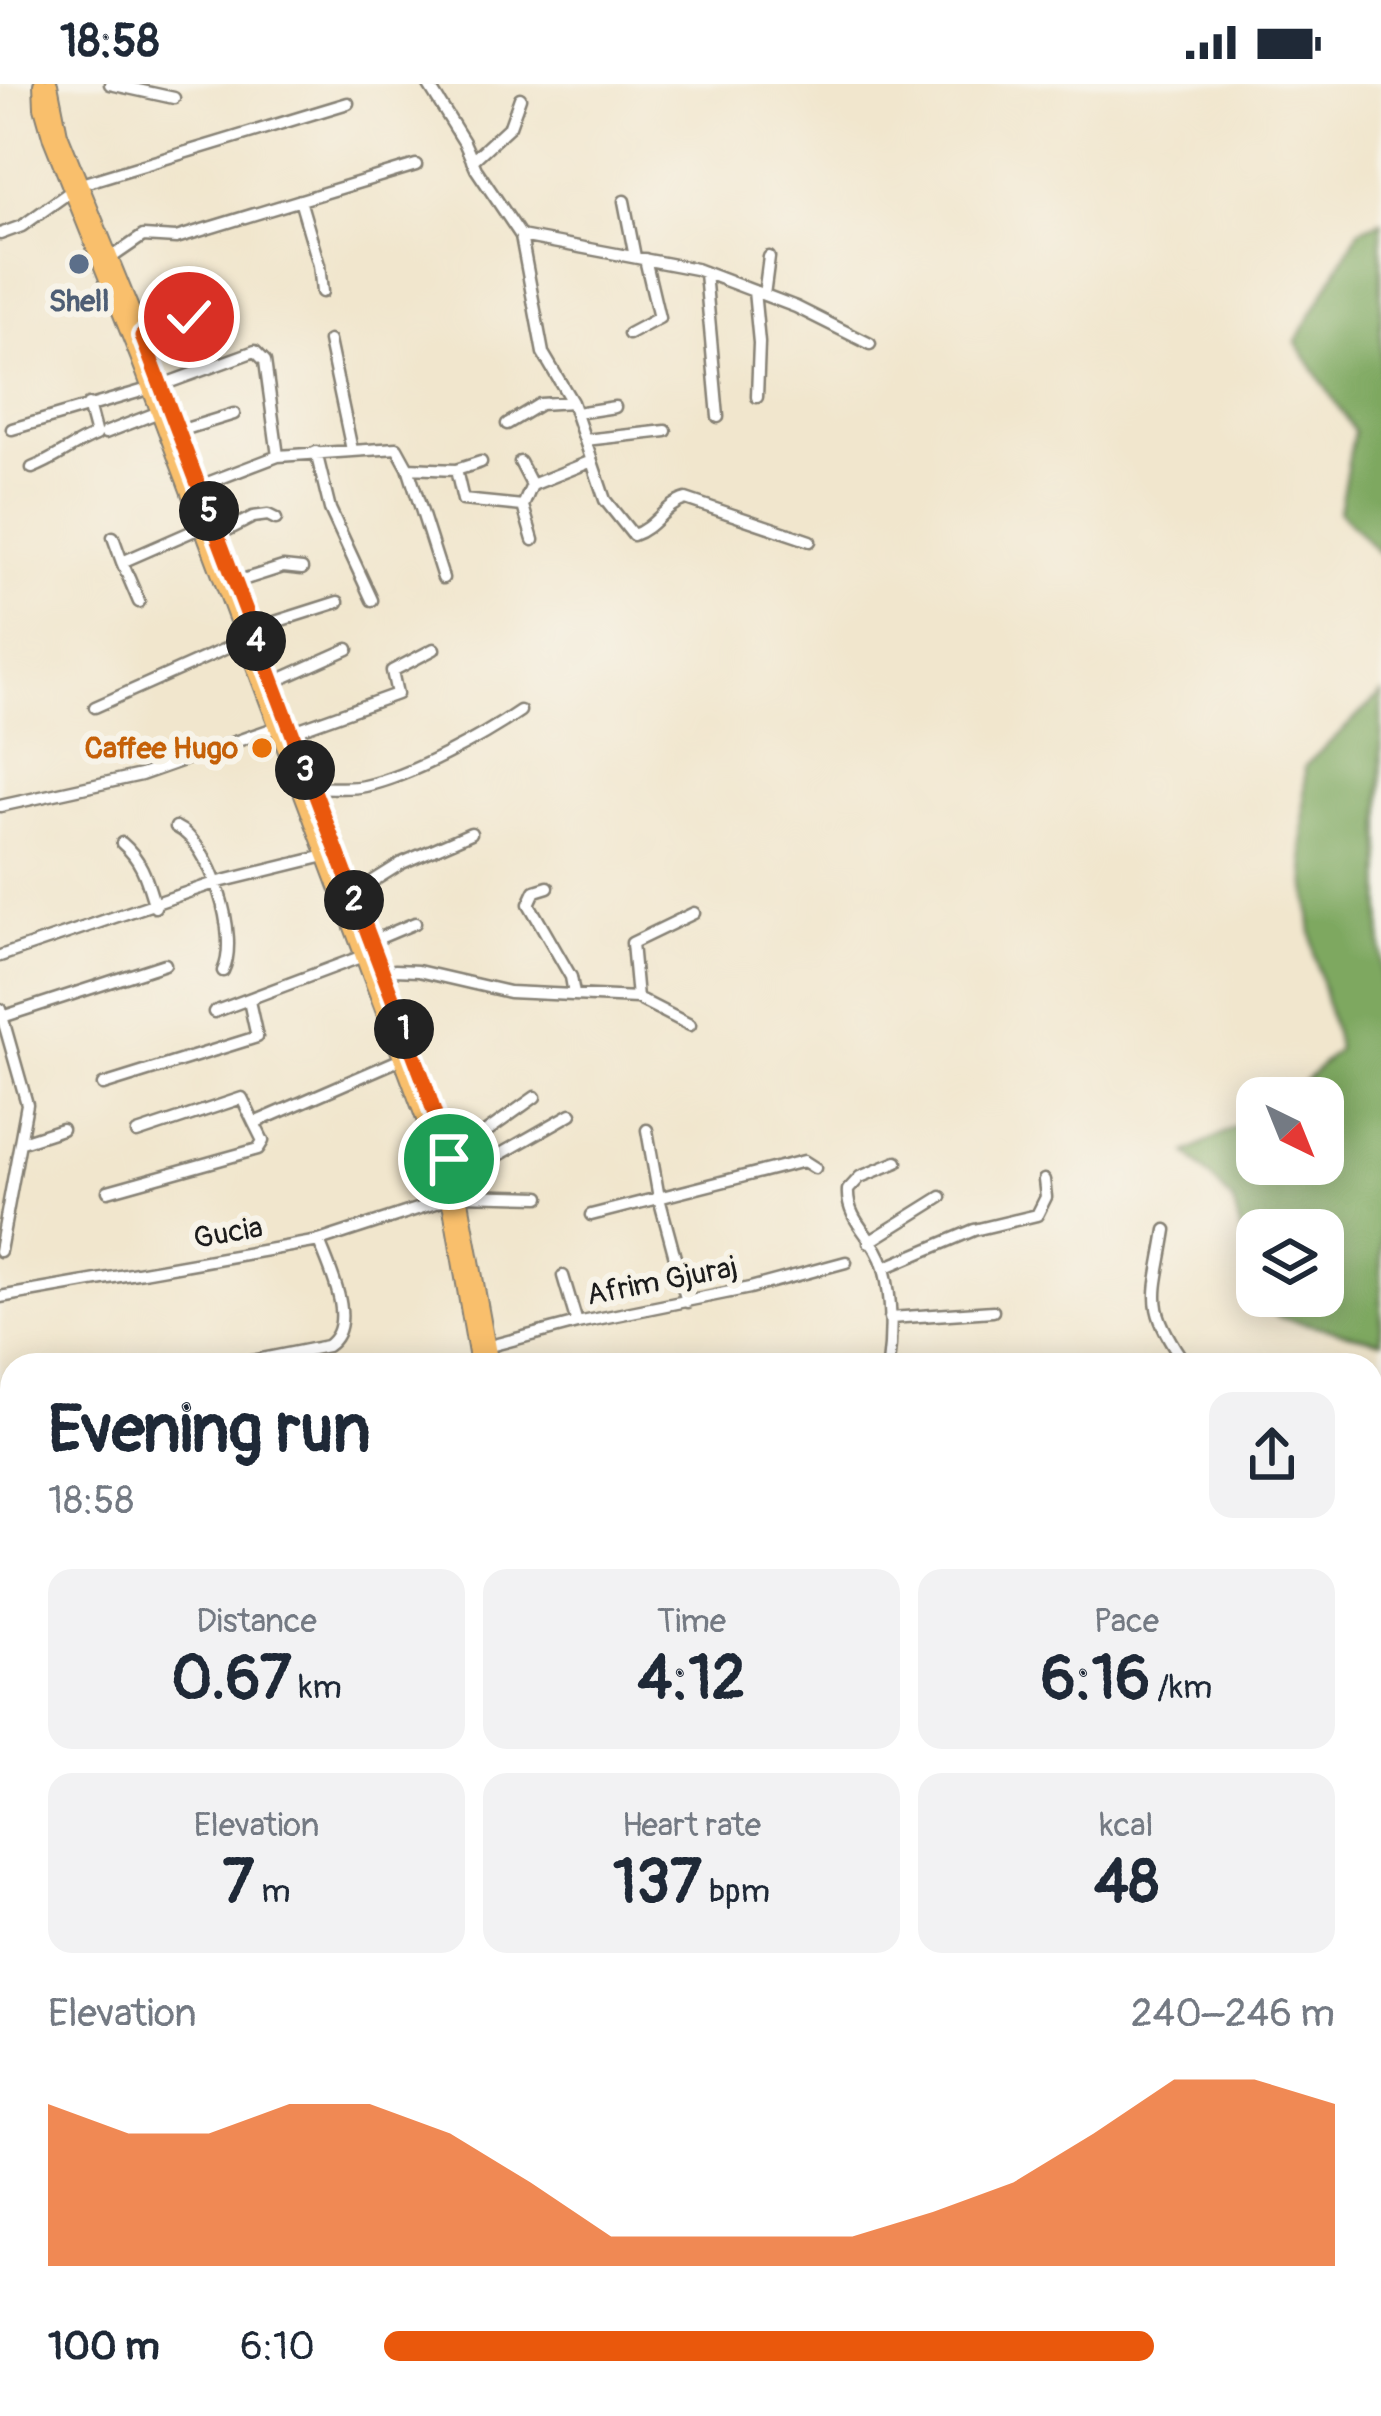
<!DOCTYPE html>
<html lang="en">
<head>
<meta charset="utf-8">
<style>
  :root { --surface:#fff; --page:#f2f2f3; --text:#1f2937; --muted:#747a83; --accent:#ea580c }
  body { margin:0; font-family:Pangolin,sans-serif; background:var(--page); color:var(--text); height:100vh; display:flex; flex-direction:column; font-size:45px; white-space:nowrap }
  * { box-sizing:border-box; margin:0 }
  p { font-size:39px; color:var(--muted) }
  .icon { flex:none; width:66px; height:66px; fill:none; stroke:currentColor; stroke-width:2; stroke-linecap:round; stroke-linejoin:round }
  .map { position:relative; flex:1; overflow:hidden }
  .panel { position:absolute; left:0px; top:1269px; width:1383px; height:1065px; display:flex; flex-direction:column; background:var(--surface); border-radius:36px 36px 0 0; box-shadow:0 6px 30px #0003 }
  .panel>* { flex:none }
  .needle { width:78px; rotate:137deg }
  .controls { position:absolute; left:1236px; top:993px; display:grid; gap:24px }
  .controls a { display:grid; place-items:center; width:108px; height:108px; border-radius:24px; background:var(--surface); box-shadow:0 6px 30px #0003; font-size:60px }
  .pin { position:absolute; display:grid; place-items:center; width:102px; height:102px; color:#fff; margin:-51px; border:6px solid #fff; border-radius:50%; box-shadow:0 3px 12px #0007 }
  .km { position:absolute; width:60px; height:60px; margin:-30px; border-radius:50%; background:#222; color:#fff; font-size:33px; line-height:60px; text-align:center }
  .round { display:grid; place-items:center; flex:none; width:126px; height:126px; border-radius:24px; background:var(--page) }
  .overview { display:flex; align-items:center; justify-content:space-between; height:204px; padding:0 48px }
  h1 { font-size:66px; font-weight:800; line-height:90px }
  .metrics { display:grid; grid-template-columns:repeat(3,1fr); gap:18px; height:204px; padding:12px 48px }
  .metrics div { display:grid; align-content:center; border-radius:24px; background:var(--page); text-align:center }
  .metrics b { font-size:60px; font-weight:800 }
  .metrics small { font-size:33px; font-weight:400 }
  .metrics p { font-size:33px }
  .chart { height:336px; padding:24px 48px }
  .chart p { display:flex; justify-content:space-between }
  .chart svg { width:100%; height:216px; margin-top:12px; fill:var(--accent); opacity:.7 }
  ul { padding:0 48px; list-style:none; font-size:39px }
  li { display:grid; grid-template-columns:192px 144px 1fr; align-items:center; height:90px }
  li i { height:30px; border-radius:15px; background:var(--accent) }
  .status { display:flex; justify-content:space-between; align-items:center; height:84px; padding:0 60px; background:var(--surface); direction:ltr }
  .status svg { height:33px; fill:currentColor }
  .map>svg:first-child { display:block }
</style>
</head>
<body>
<div class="status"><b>18:58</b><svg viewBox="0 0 49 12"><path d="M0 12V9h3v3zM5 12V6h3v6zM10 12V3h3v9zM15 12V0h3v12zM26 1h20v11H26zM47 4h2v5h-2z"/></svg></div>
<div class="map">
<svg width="1381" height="2332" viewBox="0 0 1381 2332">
  <rect width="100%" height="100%" fill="#f7f3e8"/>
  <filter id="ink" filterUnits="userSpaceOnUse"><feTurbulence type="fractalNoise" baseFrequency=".00833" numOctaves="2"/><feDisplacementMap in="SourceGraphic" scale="24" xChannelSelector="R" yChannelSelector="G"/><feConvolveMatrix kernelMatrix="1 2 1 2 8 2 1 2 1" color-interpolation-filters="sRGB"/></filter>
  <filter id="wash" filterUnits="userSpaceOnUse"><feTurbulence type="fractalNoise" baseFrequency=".004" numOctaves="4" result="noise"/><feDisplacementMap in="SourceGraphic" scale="48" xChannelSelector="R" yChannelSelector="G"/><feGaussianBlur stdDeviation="2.7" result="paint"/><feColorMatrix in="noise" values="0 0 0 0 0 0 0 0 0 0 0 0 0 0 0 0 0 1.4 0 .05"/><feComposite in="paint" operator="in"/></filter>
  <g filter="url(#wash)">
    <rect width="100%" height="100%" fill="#f1e6cd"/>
    <!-- forest -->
    <path fill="#7ea860" stroke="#4d623e" stroke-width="3" d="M 1381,137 L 1381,472 L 1339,427 L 1354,347 L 1296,258 L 1360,145 Z
      M 1381,610 L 1381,1257 L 1277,1233 L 1264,1212 L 1323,1212 L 1323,1146 L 1257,1146 L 1257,1201 L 1251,1192 L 1233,1117 L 1187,1069 L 1257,1031 L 1257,1080 L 1323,1080 L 1323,1014 L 1287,1014 L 1338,965 L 1314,870 L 1303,763 L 1305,682 Z
      M 1371,1350 L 1381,1350 L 1381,1696 L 1371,1693 Z"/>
  </g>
  <g filter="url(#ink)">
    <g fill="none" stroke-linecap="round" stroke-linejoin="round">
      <defs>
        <path id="minor" d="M 110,0 L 174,14
          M 428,0 L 464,58 L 476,85 L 521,152 L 543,269 L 572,318 L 605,416 L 633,451 C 655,444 664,421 686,415 L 810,457
          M 472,77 L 510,42 L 520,14
          M 300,116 L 319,181 L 322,208
          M 624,117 L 635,173
          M 0,150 L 22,142 L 81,100 L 348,19
          M 521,152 L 696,185 L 796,223 L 870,260
          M 108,176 L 143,152 L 176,154 L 416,81
          M 705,189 L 718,333
          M 754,207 L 759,259 L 757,313
          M 764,211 L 769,173
          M 629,250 L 659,234 L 645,175
          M 142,252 L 189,233
          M 329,257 L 352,366
          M 576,329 L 615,323
          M 507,340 L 540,320 L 572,318
          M 12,345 L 162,301 L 255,267 L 265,277 L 278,372
          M 179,347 L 234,330
          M 105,349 L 159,328
          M 585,356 L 666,347
          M 316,368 L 330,425 L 372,516
          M 520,378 L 532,401
          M 32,384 C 58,374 71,361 96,351 L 88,321
          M 408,384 L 456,386 L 481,378
          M 456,386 L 463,416 L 523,422 L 532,401
          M 532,401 L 592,377
          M 197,403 L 278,372 L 397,364 L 408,384 L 443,494
          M 523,422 L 533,456
          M 218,451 L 253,433 L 268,431 L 276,435
          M 113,453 L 122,478 L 202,443
          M 122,478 L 139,518
          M 236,498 L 283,483 L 302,485
          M 272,599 L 348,565
          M 95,623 L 254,552 L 275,538 L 338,518
          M 288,649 L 397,610 L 392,587 L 434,565
          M 308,704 C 326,702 347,706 365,702 C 411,692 482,653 520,627
          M 0,722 L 141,691 L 277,643
          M 176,743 C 211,759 240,853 223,887
          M 122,759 C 143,777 147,797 155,823
          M 548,803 L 535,807 L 529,820 L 571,893 L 574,910
          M 351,811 L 402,779 L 471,749
          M 370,858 L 415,839
          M 0,872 L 215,799 L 329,771
          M 379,891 L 395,886 L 418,887 L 509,908 L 637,914 L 690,941
          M 637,914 L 632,859 L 694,829
          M 0,925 L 27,1020 L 0,1167
          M 214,928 L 363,872
          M 2,933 L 165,880
          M 103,1001 L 257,953 L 249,917
          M 647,1046 L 659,1114 L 687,1218
          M 137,1049 L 242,1014 L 254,1039
          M 22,1058 L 62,1045
          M 445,1077 L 535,1013
          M 455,1096 L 571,1030
          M 108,1107 L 258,1065 L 263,1057 L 254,1039 L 406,973
          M 591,1131 L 804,1077 L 815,1084
          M 1166,1146 C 1155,1216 1144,1220 1186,1281
          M 869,1158 L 941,1113
          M 884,1184 L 974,1146 L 1037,1131 L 1046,1113 L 1044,1096
          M 563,1192 L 577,1239
          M 0,1213 L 319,1157 L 460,1111 L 540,1113
          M 890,1234 L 993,1227
          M 482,1264 L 577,1239 L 750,1204 L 846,1178
          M 232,1281 L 327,1262 C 359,1241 329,1184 319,1157
          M 888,1281 C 892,1251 892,1214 884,1184 C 877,1154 846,1139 848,1106 L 860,1093 L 897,1078
          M 1371,1445 L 1381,1448
          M 0,1471 L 12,1476
          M 1371,1506 L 1381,1517
          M 1371,1557 L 1381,1565
          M 0,1645 L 12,1647
          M 1371,1780 L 1381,1784
          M 0,1781 L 12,1786
          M 0,1863 L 6,1858 L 12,1837
          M 1371,1863 L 1381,1873
          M 1371,1934 L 1381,1945
          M 1371,2007 L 1381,2001
          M 1371,2198 L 1381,2192
          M 0,2276 L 12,2274
          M 300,2322 L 316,2332
          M 879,2322 L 884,2327
          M 962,2322 L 970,2332
          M 87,2332 L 88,2322
          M 197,2332 L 200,2322
          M 685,2332 L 698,2322
          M 994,2332 L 1033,2322"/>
        <path id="major" d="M 41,0 L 42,23 L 51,55 L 138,273 L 424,1035 L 451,1124 L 478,1281
          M 50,0 L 60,50 L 162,301 L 425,1000 L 460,1111 L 491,1281
          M 740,2322 L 745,2332
          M 452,2332 L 455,2322"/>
      </defs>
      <!-- minor casing -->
      <use href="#minor" stroke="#868174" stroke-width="15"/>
      <!-- major casing -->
      <use href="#major" stroke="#868174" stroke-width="18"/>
      <!-- minor -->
      <use href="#minor" stroke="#fff" stroke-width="10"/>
      <!-- major -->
      <use href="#major" stroke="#f9bf6c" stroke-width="14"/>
    </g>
  </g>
  <g fill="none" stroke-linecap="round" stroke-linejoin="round" filter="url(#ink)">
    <defs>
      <path id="route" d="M 189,233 L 142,252 L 425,1000 L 449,1075"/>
    </defs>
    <!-- route casing -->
    <use href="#route" stroke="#fff" stroke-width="24"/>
    <!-- route -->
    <use href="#route" stroke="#ea580c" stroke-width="15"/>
  </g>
  <!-- markers -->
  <circle fill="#5c6f8a" stroke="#f7f3e8" stroke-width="4.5" cx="79" cy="180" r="12"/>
  <circle fill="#e8710a" stroke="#f7f3e8" stroke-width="4.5" cx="262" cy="664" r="12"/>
  <g text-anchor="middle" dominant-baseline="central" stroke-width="12" stroke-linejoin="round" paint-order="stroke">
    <!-- service labels -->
    <g font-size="30" font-weight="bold" fill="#4e5e75" stroke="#f7f3e8">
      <text x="79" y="217">Shell</text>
    </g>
    <!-- food labels -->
    <g font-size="30" font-weight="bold" fill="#c56008" stroke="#f7f3e8" text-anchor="end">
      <text x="238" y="664">Caffee Hugo</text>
    </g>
    <!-- street labels -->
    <g font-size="30" fill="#1c1c1c" stroke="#f7f3e8">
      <text transform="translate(228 1149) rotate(-10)">Gucia</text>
      <text transform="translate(662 1197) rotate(-11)">Afrim Gjuraj</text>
    </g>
  </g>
</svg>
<div class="controls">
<a><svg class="needle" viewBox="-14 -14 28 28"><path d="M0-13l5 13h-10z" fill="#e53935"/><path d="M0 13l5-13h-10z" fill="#747a83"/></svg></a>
<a><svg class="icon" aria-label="layers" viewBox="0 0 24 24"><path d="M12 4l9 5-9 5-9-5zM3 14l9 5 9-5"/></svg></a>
</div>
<div class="pin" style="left:449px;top:1075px;background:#1e9e55"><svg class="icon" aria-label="arrive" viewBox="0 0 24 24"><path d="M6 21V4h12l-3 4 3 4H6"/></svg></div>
<div class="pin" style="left:189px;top:233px;background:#d93025"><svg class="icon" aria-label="check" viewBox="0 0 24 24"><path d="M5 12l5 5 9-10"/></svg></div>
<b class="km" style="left:404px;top:945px">1</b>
<b class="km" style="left:354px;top:816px">2</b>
<b class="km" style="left:305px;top:686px">3</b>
<b class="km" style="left:256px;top:557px">4</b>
<b class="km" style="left:209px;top:427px">5</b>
<section class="panel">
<div class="overview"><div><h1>Evening run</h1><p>18:58</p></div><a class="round"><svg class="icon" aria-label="share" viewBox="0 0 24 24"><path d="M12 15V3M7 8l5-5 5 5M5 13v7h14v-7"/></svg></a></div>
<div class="metrics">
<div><p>Distance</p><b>0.67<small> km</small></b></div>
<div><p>Time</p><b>4:12</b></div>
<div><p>Pace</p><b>6:16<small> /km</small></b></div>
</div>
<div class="metrics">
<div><p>Elevation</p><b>7<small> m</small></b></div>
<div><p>Heart rate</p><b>137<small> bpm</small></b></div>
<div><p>kcal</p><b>48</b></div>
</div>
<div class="chart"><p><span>Elevation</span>240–246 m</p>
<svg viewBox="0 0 160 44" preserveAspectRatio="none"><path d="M0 44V11L10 17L20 17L30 11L40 11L50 17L60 27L70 38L80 38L90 38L100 38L110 33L120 27L130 17L140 6L150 6L160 11V44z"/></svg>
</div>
<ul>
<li><b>100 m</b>6:10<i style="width:81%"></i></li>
</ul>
</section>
</div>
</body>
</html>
